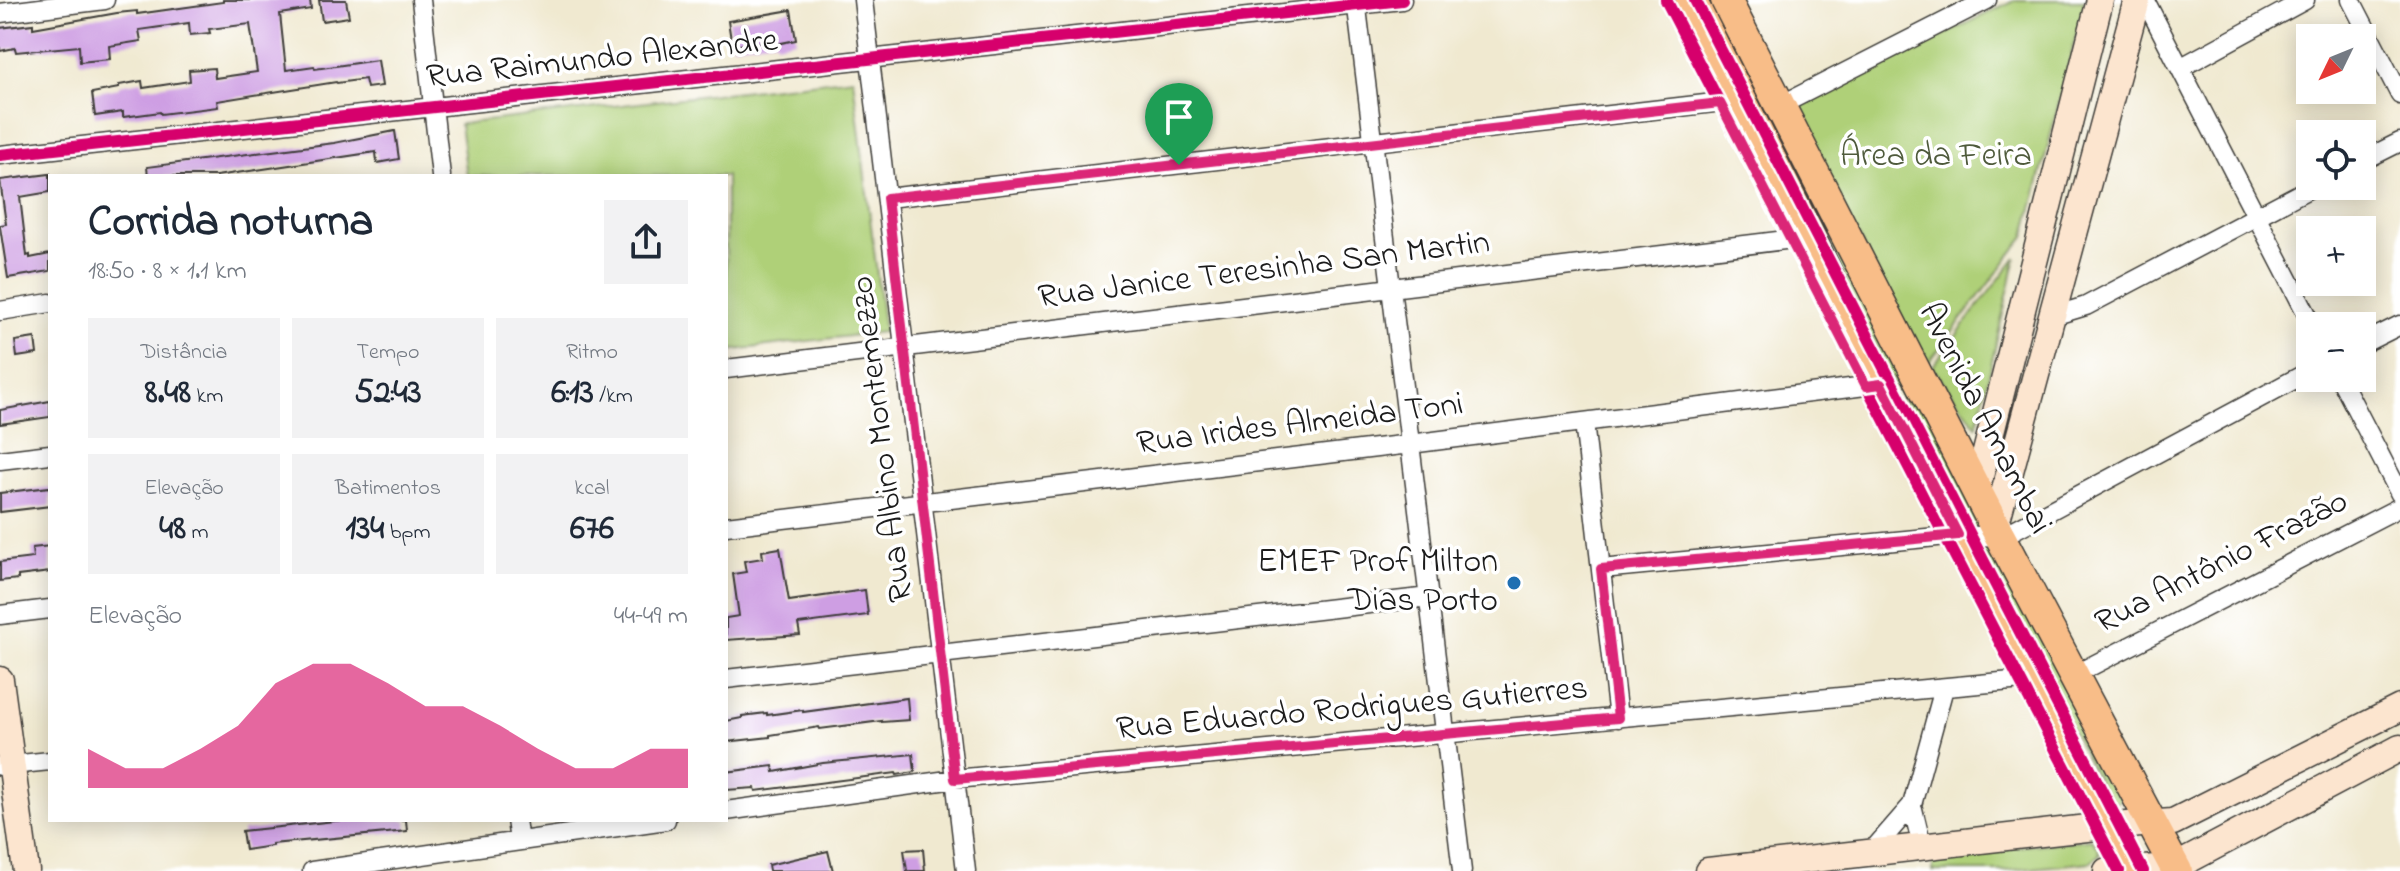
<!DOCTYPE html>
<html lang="pt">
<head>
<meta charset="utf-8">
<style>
  :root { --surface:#fff; --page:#f2f2f3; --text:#1f2937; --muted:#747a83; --accent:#db2777 }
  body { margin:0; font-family:"Indie Flower",sans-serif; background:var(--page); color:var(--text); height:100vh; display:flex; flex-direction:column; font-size:30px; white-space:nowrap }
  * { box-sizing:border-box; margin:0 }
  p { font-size:26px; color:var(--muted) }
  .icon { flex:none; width:44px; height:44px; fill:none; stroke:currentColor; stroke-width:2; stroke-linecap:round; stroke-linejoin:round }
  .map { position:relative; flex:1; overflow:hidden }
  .panel { position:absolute; left:48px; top:174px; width:680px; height:648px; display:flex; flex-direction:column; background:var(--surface); border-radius:0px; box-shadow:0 4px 20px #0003 }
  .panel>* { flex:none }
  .needle { width:52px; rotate:227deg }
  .controls { position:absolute; left:2296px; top:24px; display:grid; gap:16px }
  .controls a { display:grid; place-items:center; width:80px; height:80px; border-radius:0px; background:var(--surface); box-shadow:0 4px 20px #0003; font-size:40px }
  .pin { position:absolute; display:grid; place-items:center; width:68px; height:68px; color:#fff; margin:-82px -34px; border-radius:50% 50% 50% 0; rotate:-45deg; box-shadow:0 0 8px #0007 }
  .pin .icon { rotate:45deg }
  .round { display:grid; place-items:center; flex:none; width:84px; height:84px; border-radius:0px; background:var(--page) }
  .overview { display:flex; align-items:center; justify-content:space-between; height:136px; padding:0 40px }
  h1 { font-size:44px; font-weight:700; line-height:60px }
  .figures { display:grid; grid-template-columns:repeat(3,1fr); gap:12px; height:136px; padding:8px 40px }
  .figures div { display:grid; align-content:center; border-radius:0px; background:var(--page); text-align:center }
  .figures b { font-size:34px; font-weight:700 }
  .figures small { font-size:22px; font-weight:400 }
  .figures p { font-size:22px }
  .chart { height:224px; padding:16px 40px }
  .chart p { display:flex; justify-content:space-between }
  .chart svg { width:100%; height:144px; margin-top:8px; fill:var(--accent); opacity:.7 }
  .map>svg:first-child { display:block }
</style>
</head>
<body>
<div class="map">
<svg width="2400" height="871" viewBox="0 0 2400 871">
  <rect width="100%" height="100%" fill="#fff"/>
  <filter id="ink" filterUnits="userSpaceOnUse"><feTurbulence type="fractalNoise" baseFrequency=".0125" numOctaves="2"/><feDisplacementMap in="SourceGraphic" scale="16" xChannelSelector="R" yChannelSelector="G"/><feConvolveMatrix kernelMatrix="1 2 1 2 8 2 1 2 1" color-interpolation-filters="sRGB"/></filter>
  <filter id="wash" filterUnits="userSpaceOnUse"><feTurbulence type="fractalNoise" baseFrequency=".006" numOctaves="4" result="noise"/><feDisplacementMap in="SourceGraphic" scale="32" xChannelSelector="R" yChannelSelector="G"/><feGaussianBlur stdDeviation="1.8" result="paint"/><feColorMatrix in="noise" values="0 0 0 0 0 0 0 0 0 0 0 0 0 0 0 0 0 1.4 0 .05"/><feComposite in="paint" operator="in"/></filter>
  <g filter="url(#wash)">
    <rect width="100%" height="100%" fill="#f0e9d0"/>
    <!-- green -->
    <path fill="#afd078" stroke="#66764a" stroke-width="2" d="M 1698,0 L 1717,0 L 2123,794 L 2119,801 L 2110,805 Z
      M 2014,0 L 2085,0 L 2025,236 L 1926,366 L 1792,110 Z
      M 853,78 L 884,332 L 726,351 L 726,176 L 467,176 L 460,124 Z
      M 2016,257 L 1977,426 L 1932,367 Z
      M 2092,839 L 2098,846 L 2100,854 L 2090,862 L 2005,871 L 1933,871 L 1933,861 L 1936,855 Z"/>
    <g id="blocks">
      <!-- building -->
      <path fill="#ce9ee3" d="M 223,0 L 310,0 L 311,9 L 280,14 L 286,70 L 314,66 L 315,69 L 378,60 L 382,86 L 367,88 L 365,79 L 337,83 L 336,82 L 217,101 L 218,107 L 161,114 L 160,112 L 123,117 L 123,112 L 95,116 L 92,93 L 119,88 L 119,85 L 142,81 L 143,88 L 190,81 L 189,70 L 214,68 L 215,78 L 257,72 L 250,24 L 209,29 L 210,33 L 190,35 L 189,23 L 139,30 L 141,41 L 109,46 L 110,59 L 80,62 L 79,46 L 16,52 L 15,48 L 0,51 L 0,28 L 33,24 L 33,28 L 117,13 L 137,11 L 137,14 L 223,2 Z
        M 319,0 L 346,0 L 349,17 L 322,21 Z
        M 791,10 L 796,40 L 776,44 L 775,40 L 732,46 L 728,21 Z
        M 395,131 L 399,159 L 377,163 L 376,152 L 216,176 L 148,176 L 147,167 L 334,143 Z
        M 50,174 L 50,192 L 20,197 L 27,256 L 30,255 L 30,258 L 50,254 L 50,271 L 8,278 L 0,227 L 0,225 L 6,224 L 0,180 Z
        M 35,338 L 37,354 L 17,357 L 15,341 Z
        M 50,401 L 50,417 L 0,424 L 0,410 Z
        M 50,487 L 50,506 L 0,512 L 0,493 Z
        M 50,546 L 50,572 L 18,576 L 18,579 L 0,581 L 0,562 L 33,558 L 32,548 Z
        M 780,548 L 789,601 L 865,590 L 868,615 L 798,624 L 800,635 L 726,640 L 726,618 L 739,616 L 733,574 L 746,572 L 744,561 L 763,558 L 762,551 Z
        M 907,698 L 909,720 L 882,722 L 882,721 L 820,729 L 819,727 L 770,735 L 770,737 L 726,742 L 726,721 L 742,718 L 742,716 L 767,713 L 767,715 L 803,710 L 803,712 Z
        M 913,754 L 915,772 L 897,775 L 896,773 L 756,791 L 755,788 L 726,790 L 726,772 L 773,766 L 774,772 L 823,763 Z
        M 344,820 L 406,820 L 407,831 L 272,844 L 272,846 L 245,850 L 242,831 Z
        M 923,849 L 925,871 L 907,871 L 904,850 Z
        M 828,851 L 833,871 L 769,871 L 768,865 Z"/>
    </g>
  </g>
  <g filter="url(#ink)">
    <use href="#blocks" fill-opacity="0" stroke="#3c3b37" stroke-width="2"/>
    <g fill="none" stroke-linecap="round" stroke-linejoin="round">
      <defs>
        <path id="street" d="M 421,0 L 441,176
          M 863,0 L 966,871
          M 1356,0 L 1462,871
          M 2145,0 L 2313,326
          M 2351,0 L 2400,95
          M 0,13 L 105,0
          M 2180,68 L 2305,0
          M 1779,106 L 1987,0
          M 0,155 L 1402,0
          M 2362,161 L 2400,142
          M 887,198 L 1740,100
          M 0,311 L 50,303
          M 2053,316 L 2086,306 L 2314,186
          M 2362,344 L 2400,325
          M 726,369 L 1810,237
          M 2340,378 L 2400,494
          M 1584,422 L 1618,718
          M 0,460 L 50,454
          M 726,526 L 1410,444 L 1881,384
          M 1601,569 L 1958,535 L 2001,537 L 2310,371
          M 0,615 L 50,609
          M 2074,675 L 2400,507
          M 726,679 L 1429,597
          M 1,766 L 50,761
          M 1912,805 L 1922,846
          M 726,811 L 955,779 L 2033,679
          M 516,820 L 519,841
          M 1872,851 L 1912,805 L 1944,688
          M 312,871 L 666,820"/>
        <path id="secondary" d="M 1977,488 L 2100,0
          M 1995,527 L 2137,0
          M 0,680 L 26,871
          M 1708,871 L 2096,827 L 2173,822 L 2400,708
          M 2107,871 L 2175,867 L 2400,748"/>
        <path id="primary" d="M 1691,0 L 1810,237 L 1870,364 L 2132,871
          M 1726,0 L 1995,527 L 2177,871"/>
      </defs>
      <!-- street casing -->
      <use href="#street" stroke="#3c3b37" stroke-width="21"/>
      <!-- secondary casing -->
      <use href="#secondary" stroke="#3c3b37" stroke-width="29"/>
      <!-- primary casing -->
      <use href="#primary" stroke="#3c3b37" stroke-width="33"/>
      <!-- street -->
      <use href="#street" stroke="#fff" stroke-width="18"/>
      <!-- secondary -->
      <use href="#secondary" stroke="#fce5cf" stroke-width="26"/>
      <!-- primary -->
      <use href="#primary" stroke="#f8bd88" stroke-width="30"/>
      <defs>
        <path id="cycleway" d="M 1666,0 L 2119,871
          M 1695,0 L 2143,871
          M 0,155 L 1402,0"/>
      </defs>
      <!-- cycleway casing -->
      <use href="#cycleway" stroke="#fff" stroke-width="17"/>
      <!-- cycleway -->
      <use href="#cycleway" stroke="#d6006c" stroke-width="12"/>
    </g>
  </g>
  <g fill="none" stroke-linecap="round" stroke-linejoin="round" filter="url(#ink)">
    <defs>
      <path id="route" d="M 1720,103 L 1866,386 L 1881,384 L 1958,535 L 1601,569 L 1618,718 L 955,779 L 887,198 Z"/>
    </defs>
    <!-- route casing -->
    <use href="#route" stroke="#fff" stroke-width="16"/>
    <!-- route -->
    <use href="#route" stroke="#db2777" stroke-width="10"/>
  </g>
  <!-- markers -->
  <circle fill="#1f6fb2" stroke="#fff" stroke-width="3" cx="1514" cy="583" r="8"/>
  <g text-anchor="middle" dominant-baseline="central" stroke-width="7" stroke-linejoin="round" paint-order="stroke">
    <!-- street labels -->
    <g font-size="34" fill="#1c1c1c" stroke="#fff">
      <text transform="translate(602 60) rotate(-6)">Rua Raimundo Alexandre</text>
      <text transform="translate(1264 271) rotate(-7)">Rua Janice Teresinha San Martin</text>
      <text transform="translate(1984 419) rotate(63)">Avenida Amambai</text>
      <text transform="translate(1300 425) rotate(-7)">Rua Irides Almeida Toni</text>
      <text transform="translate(883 439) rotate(-97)">Rua Albino Montemezzo</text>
      <text transform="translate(2222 563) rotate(-27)">Rua Antônio Frazão</text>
      <text transform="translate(1352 710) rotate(-5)">Rua Eduardo Rodrigues Gutierres</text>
    </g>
    <!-- park labels -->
    <g font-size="34" fill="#4f5b3c" stroke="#fff">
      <text x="1936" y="157">Área da Feira</text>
    </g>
    <!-- poi labels -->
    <g font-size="34" fill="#1c1c1c" stroke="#fff" text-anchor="end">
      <text x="1498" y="563">EMEF Prof Milton<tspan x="1498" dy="39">Dias Porto</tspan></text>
    </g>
  </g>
</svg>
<div class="controls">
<a><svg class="needle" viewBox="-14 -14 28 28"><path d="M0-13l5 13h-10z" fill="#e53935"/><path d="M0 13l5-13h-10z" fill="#747a83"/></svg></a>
<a><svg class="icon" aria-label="locate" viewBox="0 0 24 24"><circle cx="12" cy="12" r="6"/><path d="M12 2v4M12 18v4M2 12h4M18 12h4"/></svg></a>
<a>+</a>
<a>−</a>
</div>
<div class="pin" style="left:1179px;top:165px;background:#1e9e55"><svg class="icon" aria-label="arrive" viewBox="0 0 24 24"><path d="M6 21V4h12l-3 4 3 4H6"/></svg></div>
<section class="panel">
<div class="overview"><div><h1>Corrida noturna</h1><p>18:50 · 8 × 1.1 km</p></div><a class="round"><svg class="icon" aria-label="share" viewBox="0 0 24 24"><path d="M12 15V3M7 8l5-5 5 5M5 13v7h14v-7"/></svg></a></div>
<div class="figures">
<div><p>Distância</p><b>8.48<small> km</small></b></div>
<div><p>Tempo</p><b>52:43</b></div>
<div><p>Ritmo</p><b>6:13<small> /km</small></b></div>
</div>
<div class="figures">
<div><p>Elevação</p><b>48<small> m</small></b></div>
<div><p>Batimentos</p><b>134<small> bpm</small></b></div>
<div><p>kcal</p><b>676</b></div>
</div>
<div class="chart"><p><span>Elevação</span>44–49 m</p>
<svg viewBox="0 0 160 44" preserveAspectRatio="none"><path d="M0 44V32L10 38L20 38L30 32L40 25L50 12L60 6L70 6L80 12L90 19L100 19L110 25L120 32L130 38L140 38L150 32L160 32V44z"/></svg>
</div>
</section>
</div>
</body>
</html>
